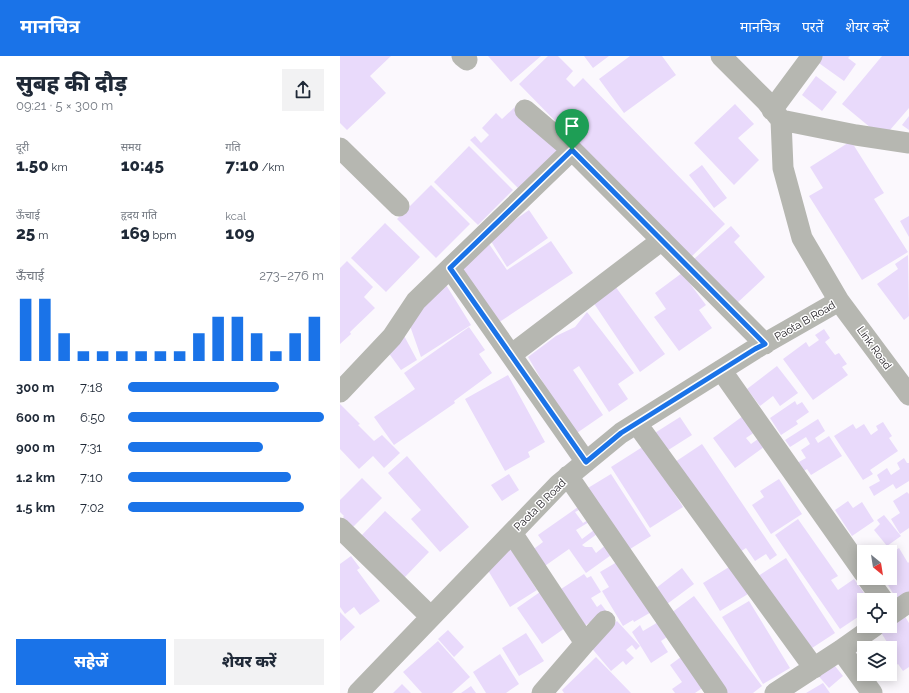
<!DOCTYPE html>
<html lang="hi">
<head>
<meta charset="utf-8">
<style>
  :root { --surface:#fff; --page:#f2f2f3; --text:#1f2937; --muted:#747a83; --accent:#1a73e8 }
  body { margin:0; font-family:Raleway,"Noto Sans Devanagari",sans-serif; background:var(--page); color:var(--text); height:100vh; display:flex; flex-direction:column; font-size:15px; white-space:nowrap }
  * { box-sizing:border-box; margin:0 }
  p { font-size:13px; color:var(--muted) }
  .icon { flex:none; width:22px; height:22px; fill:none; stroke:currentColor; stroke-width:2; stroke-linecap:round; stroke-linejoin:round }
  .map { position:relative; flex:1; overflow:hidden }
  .details { display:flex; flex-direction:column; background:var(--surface); width:340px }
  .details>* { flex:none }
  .needle { width:26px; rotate:150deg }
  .tools { position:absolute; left:517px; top:489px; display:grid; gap:8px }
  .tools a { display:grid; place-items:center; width:40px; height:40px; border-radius:0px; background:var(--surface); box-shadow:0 2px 10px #0003; font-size:20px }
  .pin { position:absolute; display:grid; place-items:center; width:34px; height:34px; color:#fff; margin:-41px -17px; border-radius:50% 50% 50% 0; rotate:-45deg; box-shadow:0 0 4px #0007 }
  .pin .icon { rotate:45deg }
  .round { display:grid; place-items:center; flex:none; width:42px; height:42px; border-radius:0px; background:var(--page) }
  .head { display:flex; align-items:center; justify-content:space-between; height:68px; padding:0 16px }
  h1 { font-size:22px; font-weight:800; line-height:30px }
  .stats { display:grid; grid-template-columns:repeat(3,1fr); gap:6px; height:68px; padding:4px 16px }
  .stats div { display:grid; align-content:center }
  .stats b { font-size:17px; font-weight:800 }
  .stats small { font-size:11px; font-weight:400 }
  .stats p { font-size:11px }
  .chart { height:112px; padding:8px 16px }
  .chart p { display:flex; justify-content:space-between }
  .chart svg { width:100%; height:72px; margin-top:4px; stroke:var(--accent); stroke-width:6 }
  .button { display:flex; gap:8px; margin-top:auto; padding:8px 16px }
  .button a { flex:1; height:46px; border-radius:0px; background:var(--accent); color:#fff; font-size:16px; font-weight:800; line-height:46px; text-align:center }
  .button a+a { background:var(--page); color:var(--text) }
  ul { padding:0 16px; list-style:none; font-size:13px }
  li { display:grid; grid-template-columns:64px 48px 1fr; align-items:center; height:30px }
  li i { height:10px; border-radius:5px; background:var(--accent) }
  header { display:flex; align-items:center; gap:24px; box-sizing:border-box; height:56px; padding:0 20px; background:var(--accent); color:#fff }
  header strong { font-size:19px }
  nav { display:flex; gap:22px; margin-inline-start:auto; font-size:14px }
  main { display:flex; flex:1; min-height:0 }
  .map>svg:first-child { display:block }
</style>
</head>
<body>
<header>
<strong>मानचित्र</strong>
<nav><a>मानचित्र</a><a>परतें</a><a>शेयर करें</a></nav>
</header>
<main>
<section class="details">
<div class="head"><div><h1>सुबह की दौड़</h1><p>09:21 · 5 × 300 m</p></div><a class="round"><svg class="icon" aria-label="share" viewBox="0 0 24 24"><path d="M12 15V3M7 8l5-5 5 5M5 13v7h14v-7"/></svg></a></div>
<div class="stats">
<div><p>दूरी</p><b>1.50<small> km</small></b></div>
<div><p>समय</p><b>10:45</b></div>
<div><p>गति</p><b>7:10<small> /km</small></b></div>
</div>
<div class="stats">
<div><p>ऊँचाई</p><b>25<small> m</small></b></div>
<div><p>हृदय गति</p><b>169<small> bpm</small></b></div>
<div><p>kcal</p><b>109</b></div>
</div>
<div class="chart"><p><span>ऊँचाई</span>273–276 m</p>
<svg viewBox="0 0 160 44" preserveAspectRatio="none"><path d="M5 44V6M15 44V6M25 44V27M35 44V38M45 44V38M55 44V38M65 44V38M75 44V38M85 44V38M95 44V27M105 44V17M115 44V17M125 44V27M135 44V38M145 44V27M155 44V17"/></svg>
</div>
<ul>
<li><b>300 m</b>7:18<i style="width:77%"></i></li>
<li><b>600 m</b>6:50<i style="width:100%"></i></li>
<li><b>900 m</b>7:31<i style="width:69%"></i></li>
<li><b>1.2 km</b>7:10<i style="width:83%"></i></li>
<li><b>1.5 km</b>7:02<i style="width:90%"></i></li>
</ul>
<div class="button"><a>सहेजें</a><a>शेयर करें</a></div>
</section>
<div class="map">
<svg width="569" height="637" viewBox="0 0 569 637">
  <rect width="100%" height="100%" fill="#fbf8fd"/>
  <!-- building -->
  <path fill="#e9dafb" d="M 0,0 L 51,0 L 30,20 L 46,37 L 7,74 L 0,67 Z
    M 148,0 L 201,0 L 171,26 Z
    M 208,0 L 218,0 L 233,15 L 226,23 L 234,31 L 243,22 L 385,168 L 350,202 L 224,72 L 223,73 L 179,28 Z
    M 244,0 L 269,0 L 253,12 Z
    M 290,0 L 322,0 L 336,19 L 284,57 L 259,23 Z
    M 480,0 L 510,0 L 508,2 L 516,8 L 504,25 L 476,5 Z
    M 542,0 L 569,0 L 569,52 L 543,82 L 502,48 Z
    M 476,20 L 497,36 L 482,55 L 462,39 Z
    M 395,48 L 414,68 L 398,82 L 419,104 L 394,129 L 354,87 Z
    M 176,50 L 220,94 L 180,134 L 130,84 L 135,80 L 141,87 L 149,79 L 142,72 L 156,57 L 162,63 Z
    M 569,60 L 569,74 L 562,69 Z
    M 511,85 L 544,137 L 534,143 L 568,196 L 522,224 L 469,140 L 483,132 L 470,111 Z
    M 129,90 L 173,134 L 138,169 L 94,126 Z
    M 362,109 L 387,142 L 374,152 L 349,119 Z
    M 91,129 L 130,168 L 96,202 L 57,163 Z
    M 189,154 L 208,182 L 167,211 L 149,182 Z
    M 569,160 L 569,181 L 560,165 Z
    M 45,167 L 80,201 L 46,236 L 11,202 Z
    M 391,170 L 400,180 L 394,186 L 425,221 L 396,248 L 354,203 Z
    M 147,185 L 167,214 L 211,185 L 233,217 L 158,267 L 121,212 Z
    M 568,199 L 569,260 L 564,264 L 537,228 L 558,213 L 555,208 Z
    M 7,205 L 33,231 L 24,241 L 35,252 L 10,276 L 11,278 L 0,288 L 0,212 Z
    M 342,217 L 366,249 L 359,254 L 372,272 L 339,295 L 314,261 L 326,253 L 315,237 Z
    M 103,224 L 131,269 L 81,301 L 69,267 Z
    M 275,230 L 325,298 L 300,316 L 253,246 Z
    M 247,256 L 294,317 L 278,328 L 288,343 L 269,356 L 239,310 L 233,314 L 263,359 L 234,379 L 188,301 L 216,280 L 235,271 Z
    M 129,271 L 145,294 L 139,298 L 152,317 L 114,345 L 115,347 L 54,389 L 34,361 L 75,333 L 64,317 Z
    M 484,273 L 490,282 L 485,286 L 495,299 L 499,297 L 507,308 L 502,311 L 508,319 L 473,344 L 443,303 L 466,286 L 469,291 L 479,284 L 475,279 Z
    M 61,274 L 77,304 L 61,314 L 45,292 Z
    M 437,310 L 458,337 L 440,350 L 433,340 L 420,350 L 407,333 Z
    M 168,319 L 205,386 L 188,396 L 190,401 L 165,415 L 125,343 Z
    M 455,345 L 457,349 L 462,346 L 469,356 L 456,365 L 458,368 L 441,379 L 430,362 Z
    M 0,348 L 20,368 L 18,369 L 34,385 L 42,379 L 60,397 L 44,412 L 33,400 L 19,413 L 0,393 Z
    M 403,360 L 415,376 L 406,382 L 411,388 L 418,383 L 424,391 L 395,412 L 373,382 Z
    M 340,361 L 352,379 L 322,398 L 310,380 Z
    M 478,363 L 485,375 L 475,382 L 478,387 L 489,380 L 502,400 L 471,419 L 467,413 L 462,416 L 457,407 L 466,402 L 461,394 L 470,388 L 466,381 L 450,391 L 445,384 Z
    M 543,366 L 552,380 L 549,382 L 558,395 L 530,414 L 533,418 L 523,424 L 494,380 L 513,368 L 516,373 L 524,368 L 531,379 L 538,374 L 536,370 Z
    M 362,388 L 437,499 L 430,504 L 426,498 L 415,505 L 406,492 L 394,500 L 332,408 Z
    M 304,390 L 343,451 L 310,472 L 271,411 Z
    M 67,400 L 129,471 L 100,496 L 71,463 L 81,454 L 48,417 Z
    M 564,402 L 567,407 L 569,407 L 569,425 L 556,433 L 553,428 L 534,440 L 529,431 L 540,425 L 537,419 L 547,412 L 551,419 L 560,413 L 557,407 Z
    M 169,418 L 179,434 L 162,445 L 151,429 Z
    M 271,418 L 311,480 L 282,498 L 243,435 Z
    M 22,422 L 42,442 L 13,471 L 3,461 L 4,460 L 0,456 L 0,444 Z
    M 439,423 L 462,458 L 431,478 L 412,449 L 424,441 L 420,435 Z
    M 567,436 L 569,438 L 569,472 L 560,478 L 551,463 L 560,457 L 553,445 Z
    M 508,445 L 513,452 L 522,446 L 534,465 L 512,480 L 495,454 Z
    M 238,451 L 239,454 L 235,456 L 243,467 L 248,464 L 249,466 L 236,474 L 242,483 L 254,474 L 257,478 L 242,489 L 245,491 L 252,491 L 256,497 L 267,488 L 274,497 L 246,517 L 229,493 L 202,512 L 191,495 L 203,486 L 198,479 Z
    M 45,455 L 89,496 L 64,522 L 21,480 Z
    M 544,459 L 561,480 L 547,490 L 534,474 L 540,468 L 537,464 Z
    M 458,463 L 498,520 L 491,524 L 498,534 L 514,523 L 529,544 L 524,544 L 524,557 L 500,573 L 435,479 Z
    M 170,492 L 197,534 L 170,551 L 146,511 Z
    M 559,492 L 568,507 L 569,506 L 569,536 L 557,544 L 548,529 L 556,524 L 550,515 L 550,498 Z
    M 11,500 L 20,512 L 17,514 L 40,545 L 20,559 L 14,551 L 5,558 L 0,551 L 0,508 Z
    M 446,502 L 495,577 L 466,596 L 415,522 Z
    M 282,503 L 313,555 L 294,566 L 293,564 L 283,570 L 262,535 L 269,531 L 260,516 Z
    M 394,508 L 408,538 L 380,555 L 363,527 Z
    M 342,512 L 354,528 L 323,551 L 311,536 Z
    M 244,518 L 247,522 L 251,520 L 261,536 L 251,542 L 257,551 L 261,548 L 267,556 L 241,572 L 218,535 Z
    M 200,536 L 225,572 L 202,588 L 177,552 Z
    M 354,540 L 422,630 L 413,637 L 384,637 L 327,560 Z
    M 409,545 L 450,612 L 423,628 L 382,561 Z
    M 0,556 L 15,571 L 0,585 Z
    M 564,559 L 569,567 L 569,611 L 563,615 L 558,608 L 550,613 L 550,592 L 537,592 L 547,586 L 540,575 L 547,570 L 550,570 L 550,568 Z
    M 277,565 L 300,590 L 296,594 L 292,589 L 286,594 L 294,602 L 286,609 L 283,605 L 271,615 L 249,589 Z
    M 320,565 L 330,579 L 321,585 L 328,596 L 311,607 L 292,576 L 300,569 L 303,575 Z
    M 108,574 L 124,591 L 114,601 L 98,583 Z
    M 186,577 L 204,605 L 179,620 L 162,592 Z
    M 98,585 L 130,621 L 112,637 L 82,637 L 63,616 Z
    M 160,598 L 179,628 L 166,637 L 146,637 L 133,616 Z
    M 345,598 L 367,629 L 355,637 L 335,637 L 332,633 L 342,626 L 330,609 Z
    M 256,601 L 291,637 L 224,637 L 222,634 Z
    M 491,605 L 503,620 L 489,632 L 475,616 Z
    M 483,627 L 490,637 L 466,637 Z
    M 62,628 L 71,637 L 53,637 Z
    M 131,630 L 136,637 L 121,637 Z"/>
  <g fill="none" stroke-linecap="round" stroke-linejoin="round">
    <!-- minor -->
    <path stroke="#b6b7b1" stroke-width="21" d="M 122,0 L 127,4
      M 381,0 L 426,45 L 441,64 L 443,112 L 462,182 L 499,245 L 569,339
      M 185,54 L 232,94
      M 432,54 L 472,0
      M 441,64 L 516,79 L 569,87
      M 0,92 L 59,150
      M 110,212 L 246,406
      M 171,299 L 322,184
      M 381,314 L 524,517
      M 0,336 L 52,281 L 76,245 L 232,94 L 425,288
      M 297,368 L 474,612
      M 228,420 L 377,637
      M 0,472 L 91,561
      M 172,477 L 245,587
      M 527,522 L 543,544
      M 550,559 L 569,546
      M 501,594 L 532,637
      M 18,637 L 219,428 L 281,377 L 415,293 L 499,245
      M 202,637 L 245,587 L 265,565
      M 435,637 L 501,594 L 535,570"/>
  </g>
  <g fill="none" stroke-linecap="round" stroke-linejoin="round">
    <defs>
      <path id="route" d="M 232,94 L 425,288 L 415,293 L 281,377 L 246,406 L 110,212 Z"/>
    </defs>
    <!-- route casing -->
    <use href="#route" stroke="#fff" stroke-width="8"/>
    <!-- route -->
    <use href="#route" stroke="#1a73e8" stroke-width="5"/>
  </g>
  <g text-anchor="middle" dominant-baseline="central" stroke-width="3" stroke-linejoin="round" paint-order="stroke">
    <!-- street labels -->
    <g font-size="11" fill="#1e1b20" stroke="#fff">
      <text transform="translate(465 265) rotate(-30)">Paota B Road</text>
      <text transform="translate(534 292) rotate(54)">Link Road</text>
      <text transform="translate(200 449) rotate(-45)">Paota B Road</text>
    </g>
  </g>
</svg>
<div class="tools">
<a><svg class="needle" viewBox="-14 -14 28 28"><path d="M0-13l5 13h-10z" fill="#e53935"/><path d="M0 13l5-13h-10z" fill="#747a83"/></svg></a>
<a><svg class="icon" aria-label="locate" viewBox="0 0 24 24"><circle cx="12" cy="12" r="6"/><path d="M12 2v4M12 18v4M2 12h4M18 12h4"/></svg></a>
<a><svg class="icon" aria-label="layers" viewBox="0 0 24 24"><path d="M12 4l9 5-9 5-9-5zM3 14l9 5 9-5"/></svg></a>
</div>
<div class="pin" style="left:232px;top:94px;background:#1e9e55"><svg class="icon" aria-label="arrive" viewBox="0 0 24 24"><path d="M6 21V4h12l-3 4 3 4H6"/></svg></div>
</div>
</main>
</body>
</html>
